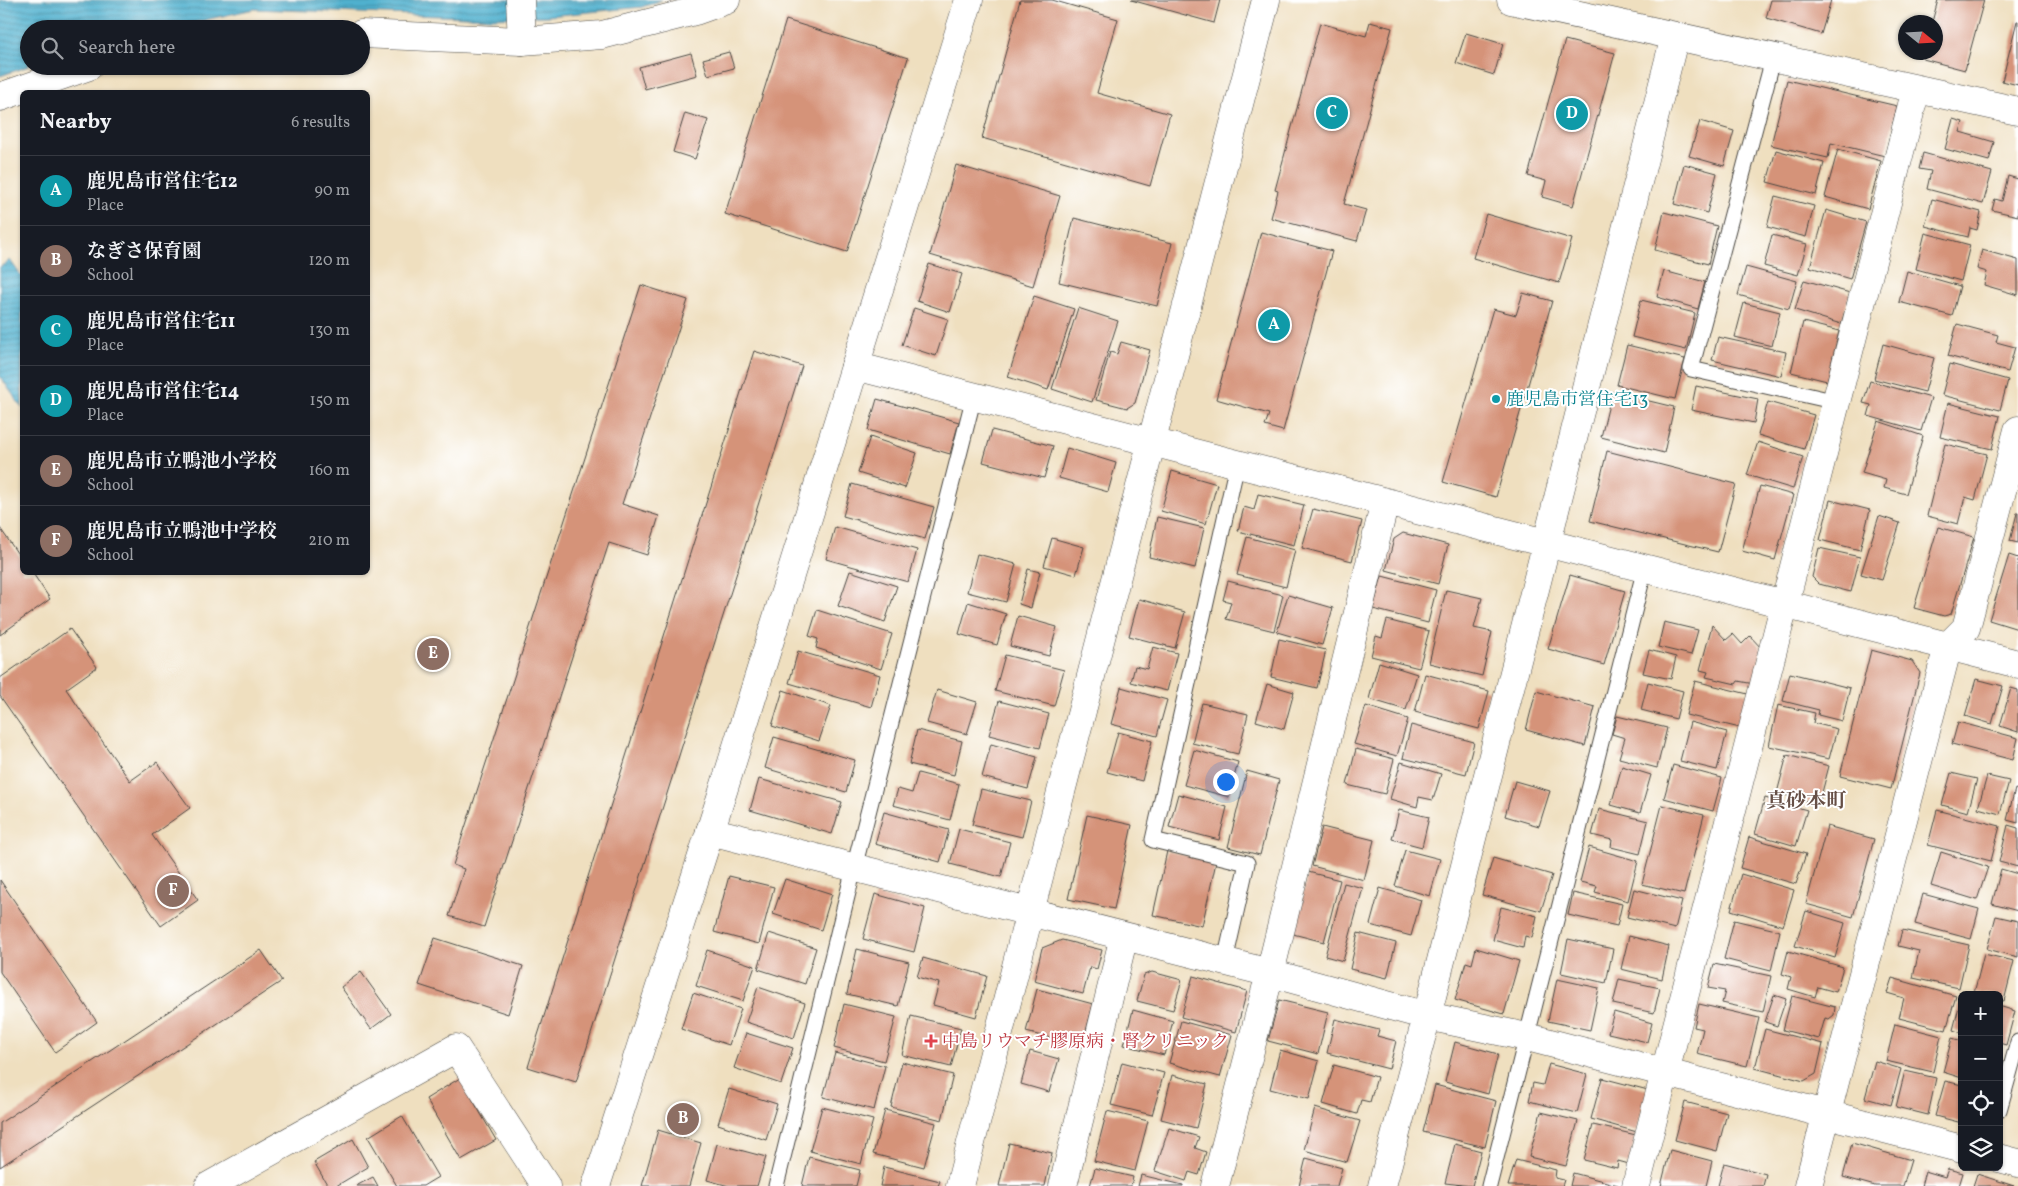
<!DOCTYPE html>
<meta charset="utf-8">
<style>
:root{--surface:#171b24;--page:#242831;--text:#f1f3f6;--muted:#9ea1a6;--line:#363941;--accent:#2563eb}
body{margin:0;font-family:Vollkorn,"Noto Serif JP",serif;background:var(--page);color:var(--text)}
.controls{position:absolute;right:15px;bottom:15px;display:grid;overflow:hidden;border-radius:8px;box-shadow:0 1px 4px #0004}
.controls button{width:45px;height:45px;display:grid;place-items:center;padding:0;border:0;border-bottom:1px solid var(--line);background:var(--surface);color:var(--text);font:25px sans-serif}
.compass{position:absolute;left:1898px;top:15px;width:45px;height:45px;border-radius:50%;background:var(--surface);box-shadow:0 1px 4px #0004;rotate:108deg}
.you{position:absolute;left:1225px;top:781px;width:18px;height:18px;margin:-12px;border:4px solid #fff;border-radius:50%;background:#1a73e8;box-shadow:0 0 0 8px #1a73e833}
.badge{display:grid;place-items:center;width:32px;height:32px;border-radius:50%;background:var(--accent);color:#fff;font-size:16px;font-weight:700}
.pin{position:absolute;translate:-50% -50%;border:2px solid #fff;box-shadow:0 1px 5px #0006}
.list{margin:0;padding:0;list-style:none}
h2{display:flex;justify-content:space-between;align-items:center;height:65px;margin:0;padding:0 20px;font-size:21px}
h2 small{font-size:16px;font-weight:400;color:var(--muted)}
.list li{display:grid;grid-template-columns:32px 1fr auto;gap:15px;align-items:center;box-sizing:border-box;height:70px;padding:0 20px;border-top:1px solid var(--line)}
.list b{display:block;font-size:19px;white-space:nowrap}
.list p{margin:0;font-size:16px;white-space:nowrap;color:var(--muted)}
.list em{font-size:16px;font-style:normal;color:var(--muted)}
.icon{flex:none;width:28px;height:28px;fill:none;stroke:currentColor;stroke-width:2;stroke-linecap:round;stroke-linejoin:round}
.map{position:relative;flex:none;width:2018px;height:1186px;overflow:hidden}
.search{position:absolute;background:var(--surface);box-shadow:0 1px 4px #0004;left:20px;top:20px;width:350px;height:55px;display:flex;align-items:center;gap:12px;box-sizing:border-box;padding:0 18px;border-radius:28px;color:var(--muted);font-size:19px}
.panel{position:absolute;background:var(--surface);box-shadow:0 1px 4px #0004;left:20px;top:90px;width:350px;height:485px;border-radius:8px}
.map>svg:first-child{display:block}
</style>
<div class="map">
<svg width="2018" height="1186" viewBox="0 0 2018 1186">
<defs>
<pattern id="water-rules" width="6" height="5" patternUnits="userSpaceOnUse" patternTransform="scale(1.25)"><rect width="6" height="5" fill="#50b1cf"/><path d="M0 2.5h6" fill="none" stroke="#4390a8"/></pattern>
</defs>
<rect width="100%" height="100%" fill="#fff"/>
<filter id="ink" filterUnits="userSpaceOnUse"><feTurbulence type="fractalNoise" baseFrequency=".02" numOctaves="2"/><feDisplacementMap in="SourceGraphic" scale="10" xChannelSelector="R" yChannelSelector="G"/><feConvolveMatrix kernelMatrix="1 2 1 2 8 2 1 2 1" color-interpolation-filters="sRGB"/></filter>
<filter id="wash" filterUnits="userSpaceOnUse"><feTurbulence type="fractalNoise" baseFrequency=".0096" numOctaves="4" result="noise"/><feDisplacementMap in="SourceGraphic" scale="20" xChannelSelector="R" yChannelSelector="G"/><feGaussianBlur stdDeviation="1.12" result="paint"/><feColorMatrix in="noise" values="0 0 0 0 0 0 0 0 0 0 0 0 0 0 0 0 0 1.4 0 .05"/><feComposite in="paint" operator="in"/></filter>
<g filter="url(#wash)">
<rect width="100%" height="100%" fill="#efdfbf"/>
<!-- water -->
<path fill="url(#water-rules)" stroke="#3e6e7d" d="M0,0H662L642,7L548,16L492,18L254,9L165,29H29V66L0,76Z
M10,260L22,277V408L0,376V267Z"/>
<g id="blocks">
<!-- building -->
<path fill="#d59379" d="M1020,0H1052L1118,19L1097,93L1170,114L1150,186L982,138Z
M1131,0H1220L1214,23Z
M1771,0H1831L1821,34L1766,18Z
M1938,0H1984L1965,70L1923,59L1925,52H1936V22H1932Z
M786,20L908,58L847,252L725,214Z
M2017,21H2018V85L2002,81Z
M1370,22L1392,28L1344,204L1366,210L1357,241L1271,218L1278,191L1275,190L1320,23L1366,36Z
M1466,33L1503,44L1494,75L1456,63Z
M1565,40L1615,53L1573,206L1542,197L1546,181L1528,176Z
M729,52L734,68L708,75L703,59Z
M691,53L697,75L645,89L639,67Z
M1787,80L1897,106L1885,156L1831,143L1828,158L1771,145Z
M685,113L708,120L695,159L673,152Z
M1953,119L1963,122L1960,132L1994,142L1989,161L1945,149Z
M1700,121L1734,131L1724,166L1689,156Z
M1838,149L1881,161L1868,209L1825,197Z
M1776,150L1824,163L1816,195L1767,182Z
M1923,153L1992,172L1983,204L1927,189L1931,171L1919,169Z
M1684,164L1717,173L1707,213L1674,204Z
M956,165L1060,196L1033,286L930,255Z
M2008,176L2018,179V216L1992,210L1995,199L2002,201Z
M1775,196L1814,206L1806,237L1767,227Z
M1932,199L1981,212L1977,230L1970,228L1968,237L1925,226Z
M1826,210L1866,222L1850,279L1810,267Z
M1664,212L1717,226L1708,264L1655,250Z
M1486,214L1572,239L1559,283L1473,258Z
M1074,218L1172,243L1157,306L1059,282Z
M1261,232L1332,251L1283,431L1265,426L1269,414L1216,399Z
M1925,233L1970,245L1961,281L1916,269Z
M1772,235L1807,244L1798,275L1764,266Z
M1982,250L2018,260V295L1984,285L1987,272L1977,269Z
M929,264L962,274L950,312L917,301Z
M1746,267L1797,281L1789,309L1738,295Z
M1664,271L1705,282L1698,309L1657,297Z
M1907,271L1960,286L1952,316L1899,302Z
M1804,280L1850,293L1841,324L1795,310Z
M641,285L688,300L622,504L659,516L647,555L609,543L484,927L449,916L464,869L453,865Z
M1523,293L1552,301L1496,497L1443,482L1493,309L1516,315Z
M1034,296L1074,309L1048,390L1008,377Z
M1641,300L1695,313L1686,350L1632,337Z
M1744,303L1780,312L1772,346L1735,337Z
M914,308L948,319L936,356L902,345Z
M1078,308L1118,321L1092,402L1052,389Z
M1803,322L1839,331L1827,381L1791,372Z
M1957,324L1998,335L1996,342L2015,347L2008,372L1948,356Z
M1718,337L1786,352L1781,376L1712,360Z
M1121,342L1150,350L1135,403L1127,408L1096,400L1110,352L1117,354Z
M1883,344L1934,358L1925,392L1874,379Z
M1627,345L1685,359L1675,399L1617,385Z
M754,351L802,366L576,1082L528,1067Z
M1950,364L2008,380L2000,410L1942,395Z
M1870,381L1931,398L1921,431L1868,416L1871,405L1863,403Z
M1696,386L1758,399L1754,423L1691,410Z
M1612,392L1674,407L1664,453L1601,437Z
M877,399L959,422L950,454L868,430Z
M1768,402L1814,415L1804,449L1758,435Z
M1948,403L2000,416L1992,449L1940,437Z
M1878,421L1923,436L1906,494L1884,488L1886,480L1862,473Z
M992,430L1053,446L1044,478L983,462Z
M870,437L917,453L905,488L858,473Z
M1758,442L1803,457L1793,489L1747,475Z
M1945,444L1987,454L1975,500L1965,497L1958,524L1927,516Z
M1067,448L1116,463L1108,492L1059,478Z
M1607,451L1736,484L1718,552L1590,521Z
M1172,471L1217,484L1206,524L1161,511Z
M852,484L934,507L925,539L843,516Z
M1760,486L1793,495L1775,560L1742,551Z
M1258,494L1304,505L1294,545L1238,531L1244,507L1254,510Z
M1830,500L1870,510L1860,550L1820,540Z
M1313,509L1362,521L1352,561L1302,548Z
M2017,513H2018V543L2010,541Z
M1879,516L1900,523L1882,580L1861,574Z
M1157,517L1204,528L1195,568L1149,557Z
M835,527L917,550L908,582L826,559Z
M1938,527L1974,537L1951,614L1944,616L1914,608Z
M0,528L22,560V572H32L50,599L0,635Z
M1403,533L1448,545L1438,584L1386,570L1394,539Z
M1247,537L1295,550L1286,587L1237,575Z
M1052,538L1084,547L1076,575L1044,566Z
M1819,548L1860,557L1851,592L1819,584L1812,577Z
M977,554L1016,564L1006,602L967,592Z
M2009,555L2018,558V629L1989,620Z
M1028,569L1040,572L1031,608L1019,604Z
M850,571L897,586L885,622L838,606Z
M1570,575L1625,591L1604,665L1548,649Z
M1382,576L1436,590L1428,623L1373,609Z
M1228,581L1283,595L1274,631L1226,619L1231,602L1223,600Z
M1446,590L1482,598L1474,628L1492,632L1482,676L1429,663Z
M1288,595L1333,608L1322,645L1277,632Z
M1139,599L1185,612L1175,648L1129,636Z
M968,602L1006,614L997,645L959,634Z
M817,610L892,634L881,669L816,648L818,639L809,636Z
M1018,616L1057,627L1049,656L1010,646Z
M1387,620L1429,631L1419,668L1371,656L1376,636L1382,638Z
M1664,622L1698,630L1691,655L1658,647Z
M1712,625L1726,640L1733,634L1742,644L1750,636L1762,649L1754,684L1738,681L1736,684L1706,677L1708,672L1700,670Z
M70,629L97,667L66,689L130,781L157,762L190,808L152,835L198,900L161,926L0,696V678Z
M1279,639L1326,650L1317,688L1271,677Z
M1153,647L1177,653L1167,691L1131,682L1135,666L1147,669Z
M1649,650L1676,657L1671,679L1643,673Z
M1871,650L1912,661L1920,673L1891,789L1840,776Z
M798,651L880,675L871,707L789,683Z
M1005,655L1064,670L1054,706L995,691Z
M1379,662L1417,674L1406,710L1369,699Z
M1790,673L1850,688L1842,721L1818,715L1819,710L1783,701Z
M1425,674L1489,691L1479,729L1415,712Z
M1976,679L2003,686L1992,724L1965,716Z
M1695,681L1748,694L1740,728L1686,715Z
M1648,682L1683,691L1676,719L1641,710Z
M1267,684L1294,692L1284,729L1256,721Z
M1121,687L1167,700L1157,736L1111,724Z
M2011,688L2018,690V732L2000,726Z
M783,690L831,706L819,741L772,726Z
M937,690L977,702L967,734L927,723Z
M1536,691L1595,707L1585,746L1526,730Z
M999,701L1049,714L1040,748L989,735Z
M1202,703L1248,714L1238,754L1192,743Z
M1778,705L1815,713L1813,723L1837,729L1829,759L1769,746Z
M1366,706L1408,719L1397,756L1354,744Z
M1617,716L1667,728L1657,768L1619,758L1625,738L1612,734Z
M1690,722L1727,732L1717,770L1680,761Z
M1958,722L2018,738L2013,760L1952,744Z
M1411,725L1474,742L1466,774L1403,758Z
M917,730L962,741L954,775L909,764Z
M1118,732L1152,741L1142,781L1107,772Z
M774,737L855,760L846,792L765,768Z
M991,744L1037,757L1028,789L982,777Z
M1356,749L1394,759L1385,794L1347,785Z
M1194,750L1238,762L1229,797L1184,785Z
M1787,755L1829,766L1819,804L1777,793Z
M1401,762L1441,774L1433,800L1419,797L1417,807L1390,799Z
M1673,765L1722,778L1713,811L1664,798Z
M1622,766L1651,775L1640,813L1611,805Z
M1247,771L1279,780L1260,855L1228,847Z
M918,773L959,784L950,820L893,805L898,789L912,793Z
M1951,773L1977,779L1968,812L1942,805Z
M1987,776L2009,781L2000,814L1978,808Z
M759,779L842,802L832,834L750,810Z
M1515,781L1550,791L1539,826L1505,816Z
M981,789L1031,801L1022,837L972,825Z
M2015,789L2018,790V823L2007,820Z
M1178,794L1227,807L1219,840L1169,827Z
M1765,798L1807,810L1796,846L1755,834Z
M1662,805L1704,815L1684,894L1642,884Z
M1599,809L1648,821L1640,854L1611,847L1612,840L1592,835Z
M1399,810L1429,817L1422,847L1392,839Z
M1937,810L2000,826L1991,861L1928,845Z
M884,812L949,830L940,862L875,844Z
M1087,815L1132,825L1114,909L1068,899Z
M2008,825L2018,828V867L1999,862Z
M1827,826L1874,839L1853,917L1806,904Z
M1322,827L1374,840L1364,880L1312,866Z
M959,829L1010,842L1001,877L950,864Z
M1749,837L1806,854L1796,884L1740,868Z
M1589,847L1638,861L1628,901L1595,892L1597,886L1580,882Z
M1405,850L1440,859L1430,896L1395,886Z
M1167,851L1216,862L1202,926L1153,915Z
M1941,852L1988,867L1977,900L1931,886Z
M1493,858L1552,875L1541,911L1482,895Z
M2001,869L2018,874V911L1992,904Z
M1308,872L1340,880L1324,942L1293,934Z
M1741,874L1794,890L1783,926L1731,910Z
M729,876L774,887L759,944L714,932Z
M785,879L832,894L821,930L773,914Z
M0,880L97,1022L55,1052L0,972Z
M1344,883L1363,888L1343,961L1325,956Z
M1380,888L1421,900L1411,936L1370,925Z
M1634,889L1682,901L1675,929L1627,917Z
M1573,893L1622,904L1617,926L1568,915Z
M875,894L925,908L914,952L863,939Z
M1923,894L1979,909L1971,939L1915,924Z
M1501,907L1537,916L1532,938L1525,936L1523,948L1493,940Z
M1806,911L1845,923L1835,958L1795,946Z
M1996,916L2018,921V957L1987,949Z
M1734,920L1780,931L1771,971L1724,959Z
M1902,930L1969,945L1959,988L1913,978L1919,951L1898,946Z
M769,933L816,948L805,984L758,969Z
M1358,933L1396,943L1387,978L1350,969Z
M1629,936L1669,946L1662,979L1621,969Z
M435,938L523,966L508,1014L419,985Z
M1568,939L1613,949L1606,983L1561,973Z
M1062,940L1102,950L1097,969L1090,967L1083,994L1034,981L1042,948Z
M1476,948L1519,961L1504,1014L1455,1000L1466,962L1472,964Z
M857,949L909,962L898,1006L847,994Z
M261,950L282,981L0,1167V1123Z
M707,950L755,966L743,1001L696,986Z
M1788,951L1843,967L1836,992L1818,987L1815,997L1788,989L1791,977L1782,974Z
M1984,954L2014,961L2004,1001L1999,1000V995L1974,993Z
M923,958L987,976L976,1017L933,1005L939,983L917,977Z
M1714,964L1771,976L1763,1012L1722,1003L1725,991L1708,988Z
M361,972L391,1014L371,1029L341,987Z
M1152,972L1182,980L1173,1010L1137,1001L1144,975Z
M1193,976L1247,991L1236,1032L1181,1017Z
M1892,978L1956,996L1946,1030L1899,1018L1904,998L1887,993Z
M1557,979L1599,988L1590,1030L1548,1021Z
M1619,979L1660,988L1654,1013L1613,1004Z
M758,987L805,1003L794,1038L746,1022Z
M1037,989L1093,1004L1082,1046L1026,1032Z
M693,993L741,1009L729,1045L681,1029Z
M1774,995L1786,999L1777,1026L1765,1022Z
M1792,996L1835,1007L1834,1015L1829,1019L1825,1018L1819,1039L1783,1030Z
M1961,999H1962V1033L1953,1030Z
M1279,1000L1328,1012L1318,1054L1268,1041Z
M844,1004L896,1017L884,1061L834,1048Z
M1699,1004L1759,1018L1747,1066L1697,1054L1703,1029L1694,1027Z
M1999,1006L2015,1011L2006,1045L1999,1043Z
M1133,1010L1173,1021L1164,1055L1124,1045Z
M1614,1012L1652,1023L1647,1042L1608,1033Z
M911,1016L961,1028L951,1067L902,1055Z
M1335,1019L1379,1030L1377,1036L1396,1041L1389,1069L1327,1053Z
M1181,1021L1232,1035L1220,1077L1169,1063Z
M1895,1024L1941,1036L1933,1072L1886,1061Z
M1765,1029L1823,1044L1816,1074L1804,1081L1755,1068Z
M746,1033L793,1048L781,1084L734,1068Z
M1952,1038L1962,1041V1078L1943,1072Z
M1455,1042L1498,1054L1488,1094L1445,1082Z
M1280,1050L1319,1061L1309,1099L1270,1089Z
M1030,1051L1059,1059L1049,1092L1021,1084Z
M835,1053L885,1066L874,1110L823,1097Z
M1875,1061L1901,1069L1891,1105L1865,1098Z
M902,1062L953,1075L942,1120L891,1107Z
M1122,1062L1164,1073L1152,1115L1111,1105Z
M1549,1064L1587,1074L1577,1113L1529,1101L1533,1083L1543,1085Z
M1334,1065L1377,1077L1370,1102L1361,1100L1357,1114L1323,1104Z
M1905,1071L1936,1078L1928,1115L1896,1107Z
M1172,1075L1207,1084L1196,1128L1161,1119Z
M460,1078L496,1140L461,1160L426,1099Z
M1602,1078L1648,1090L1637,1132L1591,1119Z
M1945,1081L1962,1085V1123L1935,1116Z
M1435,1085L1496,1101L1485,1147L1423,1132Z
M729,1089L777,1104L766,1140L718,1124Z
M1685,1102L1727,1113L1717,1151L1675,1140Z
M822,1107L873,1120L861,1164L810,1151Z
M1315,1108L1360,1121L1347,1162L1304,1150Z
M885,1110L936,1123L924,1167L873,1154Z
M1107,1111L1148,1121L1135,1171L1094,1161Z
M1541,1112L1578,1121L1566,1166L1529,1157Z
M402,1116L438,1177L423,1186H397L368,1137Z
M1593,1125L1636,1135L1629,1164L1618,1161L1617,1168L1584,1160Z
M1169,1128L1199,1137L1195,1148L1206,1152L1199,1175L1189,1172L1186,1181L1155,1171Z
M658,1130L701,1143L689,1186H642Z
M353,1139L368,1167L336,1186H328L314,1162Z
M1009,1143L1052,1153L1045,1186H999Z
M1852,1143L1911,1160L1903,1186H1875L1843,1177Z
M717,1144L766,1157L757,1186H729L707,1180Z
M1455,1144L1481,1151L1472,1186L1445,1183Z
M1670,1150L1712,1161L1706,1186H1661Z
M809,1157L860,1170L856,1186H802Z
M1306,1158L1342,1168L1337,1186H1299Z
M1516,1160L1556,1170L1555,1178L1564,1180L1562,1186H1508Z
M1724,1163L1766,1174L1763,1186H1718Z
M884,1167L940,1181L938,1186H880Z
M1095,1168L1133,1177L1131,1186H1090Z
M1948,1169L1963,1173L1959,1186H1921L1925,1171L1945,1177Z
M1573,1173L1618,1185V1186H1570Z
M1977,1174L2014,1186H1973Z
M1141,1175L1183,1185V1186H1138Z
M373,1177L378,1186H356Z"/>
</g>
</g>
<g filter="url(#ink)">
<use href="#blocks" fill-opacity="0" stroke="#484641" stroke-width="1"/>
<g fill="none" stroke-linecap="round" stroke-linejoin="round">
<!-- service casing -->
<g stroke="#484641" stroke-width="17">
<path id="service" d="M1773,59L1691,369L1837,402
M1225,961L1247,863L1153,840L1237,464
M1999,1110L2018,1042
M776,1186L854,868L974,396
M1489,1186L1645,568"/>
</g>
<!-- minor casing -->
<g stroke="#484641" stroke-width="29">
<path id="minor" d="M520,0L522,41
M1511,0L2018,111
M855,366L2018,664
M710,831L1270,973L1427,1016L1527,1037L1962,1149
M1999,1158L2018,1163
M209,1186L456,1048L546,1186
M960,1186C1060,790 1165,395 1266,0
M1063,1186L1124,936
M1215,1186L1270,973L1385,502
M1382,1186L1427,1016L1675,36
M1636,1186L1916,89
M1808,1186L1948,646L1966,628L2018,430"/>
</g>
<!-- tertiary casing -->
<g stroke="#484641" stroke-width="29">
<path id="tertiary" d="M361,34L522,41L602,35L695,11L726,0
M0,97L89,66
M596,1186L724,788L969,0"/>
</g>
<!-- service -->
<use href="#service" stroke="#fff" stroke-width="15"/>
<!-- minor -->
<use href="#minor" stroke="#fff" stroke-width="28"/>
<!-- tertiary -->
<use href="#tertiary" stroke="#fff" stroke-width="28"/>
</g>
</g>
<!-- markers -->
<circle fill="#0f9aa8" stroke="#fff" stroke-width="2" cx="1496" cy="399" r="5"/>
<path fill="#e0444e" stroke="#fff" stroke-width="2" d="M928.5 1033.5h5v5h5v5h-5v5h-5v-5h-5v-5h5z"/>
<g text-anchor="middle" stroke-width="4" stroke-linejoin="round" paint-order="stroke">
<!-- culture labels -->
<g font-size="18" fill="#0d838f" stroke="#fff" text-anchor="start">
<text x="1506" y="405">鹿児島市営住宅13</text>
</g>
<!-- health labels -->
<g font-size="18" fill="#be3a42" stroke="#fff" text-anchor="start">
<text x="942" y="1047">中島リウマチ膠原病・腎クリニック</text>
</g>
<!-- quarter labels -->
<g font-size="20" font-weight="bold" fill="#664f46" stroke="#fff">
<text x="1806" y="807">真砂本町</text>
</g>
</g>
</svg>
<div class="controls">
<button>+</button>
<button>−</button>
<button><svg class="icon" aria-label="locate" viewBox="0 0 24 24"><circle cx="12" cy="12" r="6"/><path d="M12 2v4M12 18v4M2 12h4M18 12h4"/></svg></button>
<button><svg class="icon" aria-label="layers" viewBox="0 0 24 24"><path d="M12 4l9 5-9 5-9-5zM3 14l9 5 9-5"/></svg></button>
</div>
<svg class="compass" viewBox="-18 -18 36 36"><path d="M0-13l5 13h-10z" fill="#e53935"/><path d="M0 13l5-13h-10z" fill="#9ea1a6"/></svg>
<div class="you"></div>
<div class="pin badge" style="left:1274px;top:325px;background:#0f9aa8">A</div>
<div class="pin badge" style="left:683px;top:1119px;background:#8d6e63">B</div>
<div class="pin badge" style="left:1332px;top:113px;background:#0f9aa8">C</div>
<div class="pin badge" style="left:1572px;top:114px;background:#0f9aa8">D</div>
<div class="pin badge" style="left:433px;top:654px;background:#8d6e63">E</div>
<div class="pin badge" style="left:173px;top:891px;background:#8d6e63">F</div>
<div class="search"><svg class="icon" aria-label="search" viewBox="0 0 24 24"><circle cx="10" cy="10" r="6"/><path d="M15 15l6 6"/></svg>Search here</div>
<section class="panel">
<h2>Nearby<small>6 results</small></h2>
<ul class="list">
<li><span class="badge" style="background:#0f9aa8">A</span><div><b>鹿児島市営住宅12</b><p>Place</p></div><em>90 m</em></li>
<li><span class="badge" style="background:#8d6e63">B</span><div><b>なぎさ保育園</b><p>School</p></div><em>120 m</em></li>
<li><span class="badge" style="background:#0f9aa8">C</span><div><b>鹿児島市営住宅11</b><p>Place</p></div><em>130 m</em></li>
<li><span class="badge" style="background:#0f9aa8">D</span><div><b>鹿児島市営住宅14</b><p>Place</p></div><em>150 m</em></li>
<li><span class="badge" style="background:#8d6e63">E</span><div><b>鹿児島市立鴨池小学校</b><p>School</p></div><em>160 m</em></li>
<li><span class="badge" style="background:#8d6e63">F</span><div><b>鹿児島市立鴨池中学校</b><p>School</p></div><em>210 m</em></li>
</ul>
</section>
</div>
